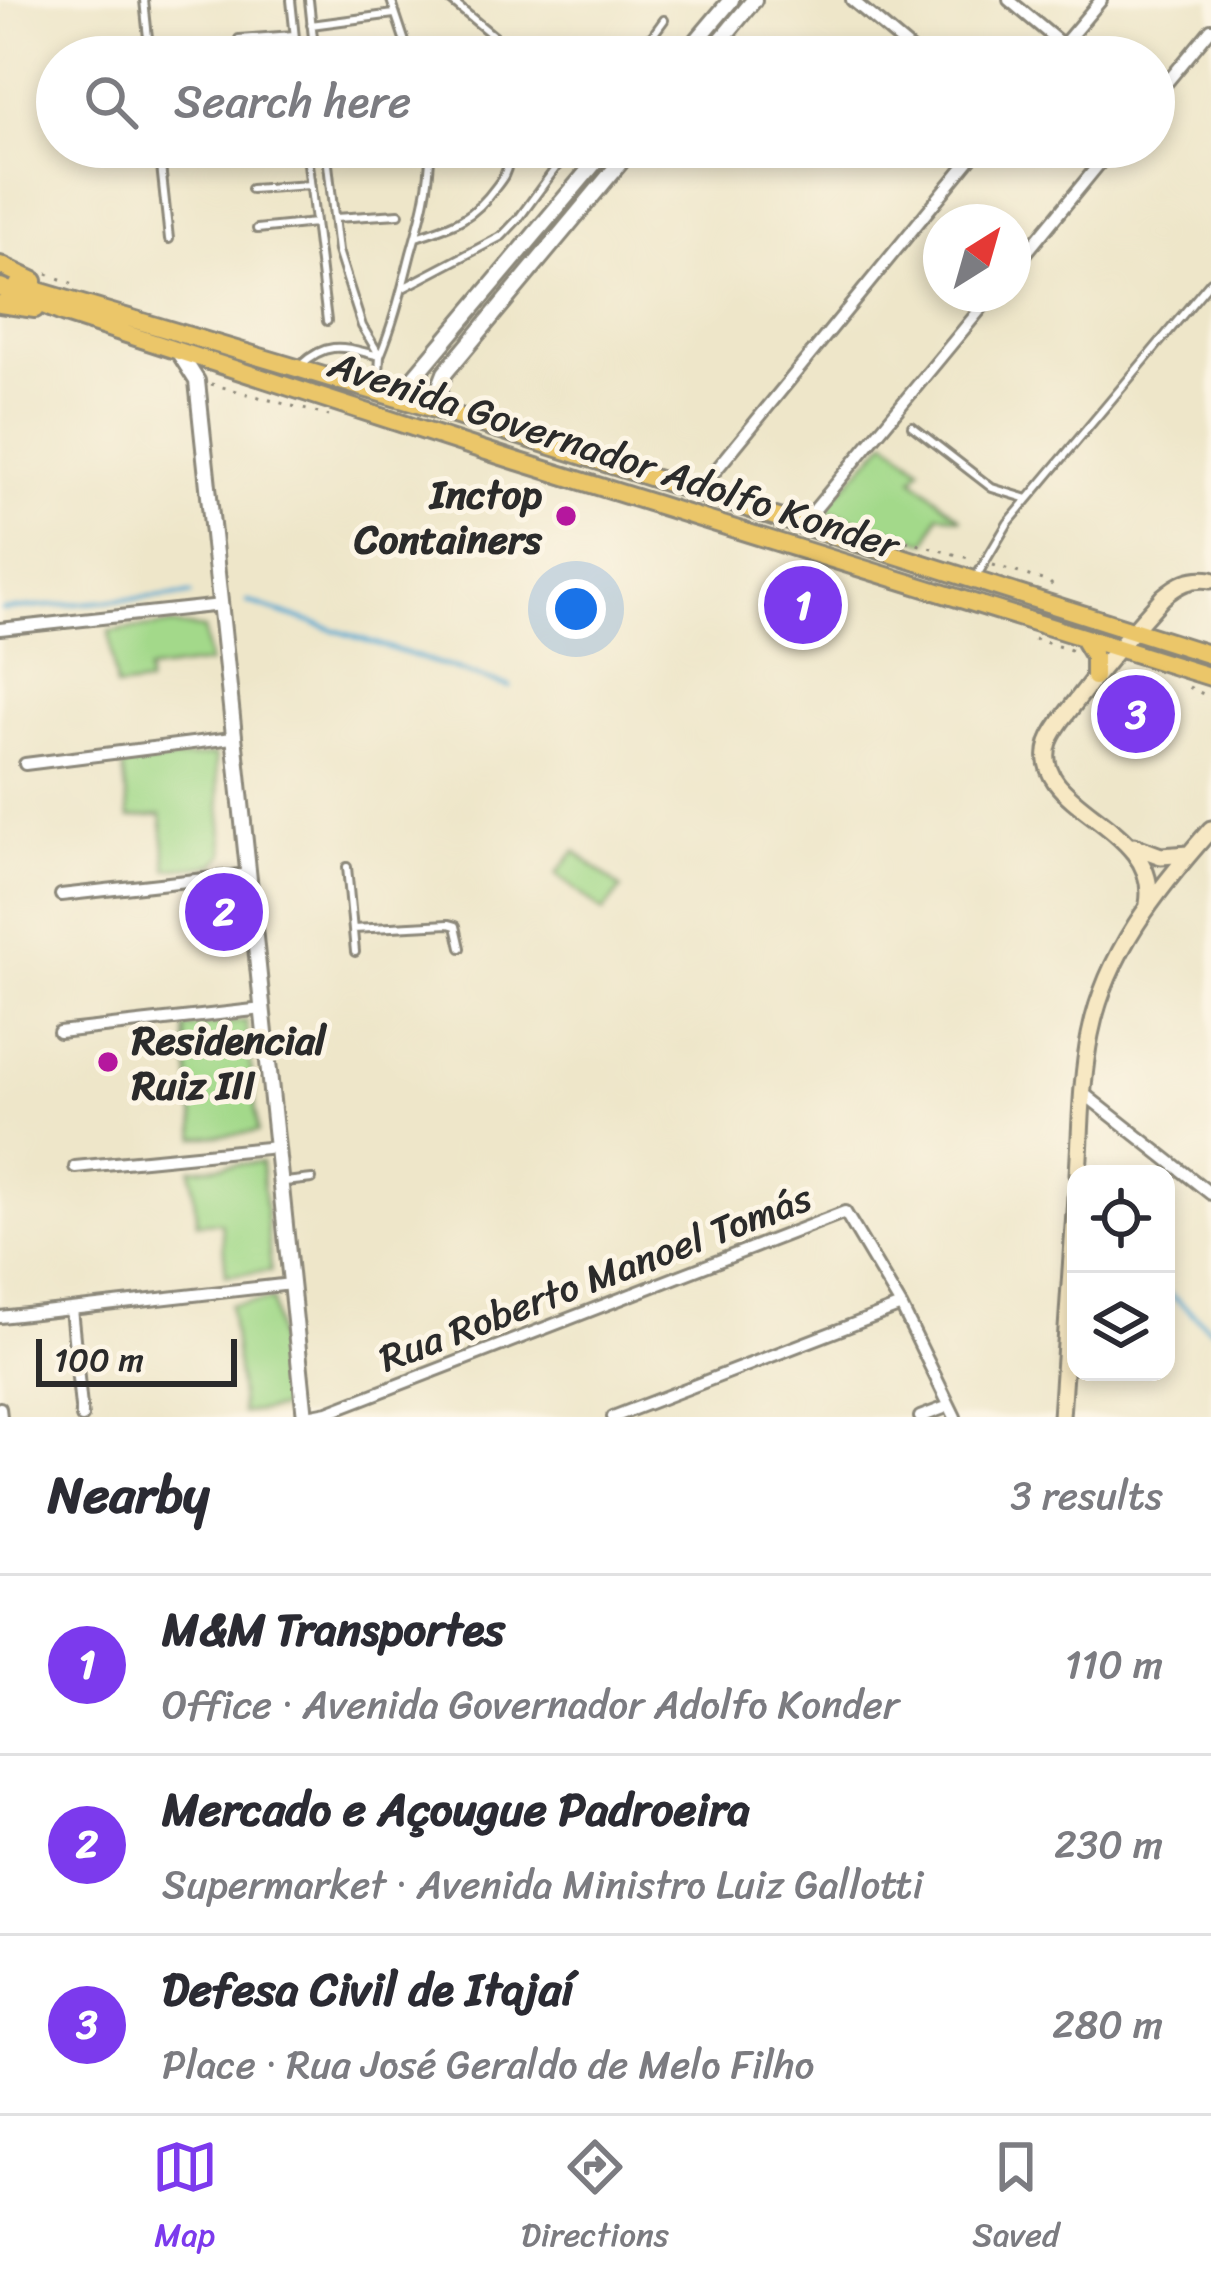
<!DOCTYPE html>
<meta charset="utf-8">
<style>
:root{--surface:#fff;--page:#f7f7f7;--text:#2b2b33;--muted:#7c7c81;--line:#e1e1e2;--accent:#7c3aed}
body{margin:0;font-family:Sriracha,sans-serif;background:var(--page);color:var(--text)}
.controls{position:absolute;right:36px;bottom:36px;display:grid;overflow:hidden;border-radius:24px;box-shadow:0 6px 18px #0003}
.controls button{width:108px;height:108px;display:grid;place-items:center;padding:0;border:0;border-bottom:3px solid var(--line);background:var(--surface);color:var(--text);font:60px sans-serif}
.compass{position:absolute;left:923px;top:204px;width:108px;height:108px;border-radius:50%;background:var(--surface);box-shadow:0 6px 18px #0003;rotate:37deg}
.scale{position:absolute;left:36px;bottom:30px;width:201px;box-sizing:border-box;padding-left:12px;border:6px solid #2b2b2b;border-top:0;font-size:33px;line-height:42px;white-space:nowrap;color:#2b2b2b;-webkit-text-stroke:9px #fcf5e5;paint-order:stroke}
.you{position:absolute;left:576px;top:609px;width:42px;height:42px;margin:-30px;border:9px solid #fff;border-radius:50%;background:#1a73e8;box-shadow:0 0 0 18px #1a73e833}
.badge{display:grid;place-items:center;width:78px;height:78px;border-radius:50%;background:var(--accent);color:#fff;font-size:39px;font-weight:700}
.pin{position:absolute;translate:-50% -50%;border:6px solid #fff;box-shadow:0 3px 12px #0006}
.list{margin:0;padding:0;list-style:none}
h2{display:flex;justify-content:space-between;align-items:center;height:156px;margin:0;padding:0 48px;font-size:51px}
h2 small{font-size:39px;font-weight:400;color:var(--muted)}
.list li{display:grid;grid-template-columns:78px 1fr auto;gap:36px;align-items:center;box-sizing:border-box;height:180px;padding:0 48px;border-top:3px solid var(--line)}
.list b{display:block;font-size:45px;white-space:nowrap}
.list p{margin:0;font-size:39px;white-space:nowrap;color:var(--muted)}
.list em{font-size:39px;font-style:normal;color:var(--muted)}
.icon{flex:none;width:66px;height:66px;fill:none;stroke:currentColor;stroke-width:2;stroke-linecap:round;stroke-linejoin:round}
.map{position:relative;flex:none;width:1211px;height:1417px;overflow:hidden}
.search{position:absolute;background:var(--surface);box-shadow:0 6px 18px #0003;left:36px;right:36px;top:36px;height:132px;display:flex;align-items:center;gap:30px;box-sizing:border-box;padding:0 42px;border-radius:66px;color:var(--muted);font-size:45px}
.sheet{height:696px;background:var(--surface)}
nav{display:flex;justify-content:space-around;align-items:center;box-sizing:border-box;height:168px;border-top:3px solid var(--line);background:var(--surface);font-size:33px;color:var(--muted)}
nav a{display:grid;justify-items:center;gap:6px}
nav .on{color:var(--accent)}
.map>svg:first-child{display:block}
</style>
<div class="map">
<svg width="1211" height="1417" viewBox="0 0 1211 1417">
<rect width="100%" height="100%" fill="#fcf5e5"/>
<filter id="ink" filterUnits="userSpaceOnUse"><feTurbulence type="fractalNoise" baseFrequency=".00833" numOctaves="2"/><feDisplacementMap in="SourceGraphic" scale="24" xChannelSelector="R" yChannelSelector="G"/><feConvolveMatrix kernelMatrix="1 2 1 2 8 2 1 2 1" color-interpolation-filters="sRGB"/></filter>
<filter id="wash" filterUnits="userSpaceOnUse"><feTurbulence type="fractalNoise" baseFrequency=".004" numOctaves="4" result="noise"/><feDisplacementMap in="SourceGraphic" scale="48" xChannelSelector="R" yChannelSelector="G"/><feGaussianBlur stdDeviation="2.7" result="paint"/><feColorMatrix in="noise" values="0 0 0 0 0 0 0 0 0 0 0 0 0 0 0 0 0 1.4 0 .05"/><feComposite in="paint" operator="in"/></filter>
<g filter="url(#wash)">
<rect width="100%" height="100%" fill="#eee6c9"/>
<!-- green -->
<path fill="#a3d98a" stroke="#67825a" stroke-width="3" d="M887,440L921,468L913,478L962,519L939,514L927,542L823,510Z
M171,625L204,629L209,663L148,671V684L116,688L109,631Z
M215,755L225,854L215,865L167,869L161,815L129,818L123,765Z
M575,851L621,889L603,912L556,874Z
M246,1021L258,1132L196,1138L185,1028Z
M261,1162L271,1271L226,1275L221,1222L197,1223L191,1169Z
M273,1300L285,1408L242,1413L230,1305Z"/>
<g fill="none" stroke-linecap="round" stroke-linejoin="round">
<!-- stream -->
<path stroke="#55a8d0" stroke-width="4.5" d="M248,602L510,687
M2,610L191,594
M1166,1291L1211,1329"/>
</g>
</g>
<g filter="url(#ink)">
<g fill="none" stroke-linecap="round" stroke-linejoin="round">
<!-- service casing -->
<g stroke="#8c887a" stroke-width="12">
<path id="service" d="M144,0L150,57
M291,0L297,57
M309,0L315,57
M391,0L410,57
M450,0L519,57
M311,25L394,14
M239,39L294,35
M365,57L385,55
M637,57L664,20
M159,147L169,239
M306,147L327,321
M326,147L338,251L362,326L380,356L378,391
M251,189L310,185
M335,218L399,214
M257,229L315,223
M416,237C453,225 472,220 496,187C503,178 507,173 508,162L496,147
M403,288L502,236L519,218L571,147
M301,365C329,339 345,348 380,356C394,322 402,288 411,253C421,218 431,183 430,147
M912,426L992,488L1028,499
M976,577L1008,523L1211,281
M347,867L355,952
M353,929L449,924L456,926L461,948
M285,1182L312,1179"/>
</g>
<!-- minor casing -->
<g stroke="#8c887a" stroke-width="16">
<path id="minor" d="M852,0L920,57
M1009,0L1077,57
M1053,57L1101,0
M1154,98L1211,29
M1013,269L1113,147
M699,491L980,147
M802,525L993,294
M0,629L221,605
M25,764L232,738
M61,895L249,874
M59,1032L263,1009
M1083,1093L1211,1194
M75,1167L277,1147
M71,1309L82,1417
M0,1317L291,1284
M0,1408L1,1417
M302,1417L328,1412L845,1212L901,1306L955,1417
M613,1417L901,1306
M920,1417L949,1406"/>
</g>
<!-- tertiary casing -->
<g stroke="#8c887a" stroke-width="20">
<path id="tertiary" d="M683,57L731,0
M707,57L754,0
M178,351L197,381L305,1417
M400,398L411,381L608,147
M438,410L440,386L445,373L633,147"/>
</g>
<!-- secondary casing -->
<g stroke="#8c887a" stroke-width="21">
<path id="secondary" d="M1134,846L1161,856L1189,854
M1148,904C1162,824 1027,808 1049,742C1054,728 1065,716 1074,704C1102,667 1132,631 1163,597C1178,584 1191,577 1211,580
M1078,1174C1081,1128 1081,1080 1090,1035C1106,953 1157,890 1211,829
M1061,1417L1076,1197"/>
</g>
<!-- primary casing -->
<g stroke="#8c887a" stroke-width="22">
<path id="primary" d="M0,265L34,281
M18,285L438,410L1211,655
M0,287L65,314L517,461L1211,677
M0,304L35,309
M1082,637L1094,657V677"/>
</g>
<!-- path -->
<path stroke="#8c887a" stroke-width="3" stroke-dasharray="3 9" stroke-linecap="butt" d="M47,274L79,286
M211,384L329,416
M906,541L972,559
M993,565L1049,582L1056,589
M1034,639L1071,650
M1189,687L1211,698"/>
<!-- service -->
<use href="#service" stroke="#fff" stroke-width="6"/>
<!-- minor -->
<use href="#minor" stroke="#fff" stroke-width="10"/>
<!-- tertiary -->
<use href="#tertiary" stroke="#fff" stroke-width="14"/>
<!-- secondary -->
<use href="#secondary" stroke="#f7e8c3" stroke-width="15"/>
<!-- primary -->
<use href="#primary" stroke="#ebc669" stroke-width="16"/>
</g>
</g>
<!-- markers -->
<g fill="#b5179e" stroke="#fcf5e5" stroke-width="4.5">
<circle cx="566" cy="516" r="12"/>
<circle cx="108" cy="1062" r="12"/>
</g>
<g text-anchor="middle" stroke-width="10" stroke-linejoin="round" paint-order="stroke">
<!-- street labels -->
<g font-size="39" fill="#2b2b2b" stroke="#fcf5e5">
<text transform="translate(614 454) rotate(18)" y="14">Avenida Governador Adolfo Konder</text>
<text transform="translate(595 1277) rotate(-21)" y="14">Rua Roberto Manoel Tomás</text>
</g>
<!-- poi labels -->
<g font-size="39" font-weight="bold" fill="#2b2b2b" stroke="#fcf5e5" text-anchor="end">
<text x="542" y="508">Inctop<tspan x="542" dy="45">Containers</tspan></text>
<text x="132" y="1054" text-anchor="start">Residencial<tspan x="132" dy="45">Ruiz III</tspan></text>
</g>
</g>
</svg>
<div class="controls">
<button><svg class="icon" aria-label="locate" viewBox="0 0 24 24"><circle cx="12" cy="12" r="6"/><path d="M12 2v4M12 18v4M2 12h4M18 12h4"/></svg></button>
<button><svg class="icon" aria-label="layers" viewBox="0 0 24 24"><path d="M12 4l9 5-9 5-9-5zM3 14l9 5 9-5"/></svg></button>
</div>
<svg class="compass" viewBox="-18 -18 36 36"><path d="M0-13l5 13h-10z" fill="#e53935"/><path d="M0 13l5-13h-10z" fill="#7c7c81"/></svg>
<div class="scale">100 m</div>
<div class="you"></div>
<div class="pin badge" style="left:803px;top:605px">1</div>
<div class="pin badge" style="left:224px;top:912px">2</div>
<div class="pin badge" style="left:1136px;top:714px">3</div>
<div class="search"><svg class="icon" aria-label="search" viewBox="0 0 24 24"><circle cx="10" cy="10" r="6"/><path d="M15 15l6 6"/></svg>Search here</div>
</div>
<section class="sheet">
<h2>Nearby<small>3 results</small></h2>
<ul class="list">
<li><span class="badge">1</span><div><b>M&amp;M Transportes</b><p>Office · Avenida Governador Adolfo Konder</p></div><em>110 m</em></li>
<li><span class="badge">2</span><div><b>Mercado e Açougue Padroeira</b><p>Supermarket · Avenida Ministro Luiz Gallotti</p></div><em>230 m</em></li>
<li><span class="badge">3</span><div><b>Defesa Civil de Itajaí</b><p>Place · Rua José Geraldo de Melo Filho</p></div><em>280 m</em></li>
</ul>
</section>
<nav>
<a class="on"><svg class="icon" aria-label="map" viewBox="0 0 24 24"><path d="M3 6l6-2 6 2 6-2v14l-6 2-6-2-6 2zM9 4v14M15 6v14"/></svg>Map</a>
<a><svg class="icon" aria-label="directions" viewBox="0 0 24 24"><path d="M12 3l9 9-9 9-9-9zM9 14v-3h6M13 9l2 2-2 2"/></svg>Directions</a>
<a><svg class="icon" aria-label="saved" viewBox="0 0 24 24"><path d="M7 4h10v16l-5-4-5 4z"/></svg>Saved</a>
</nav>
